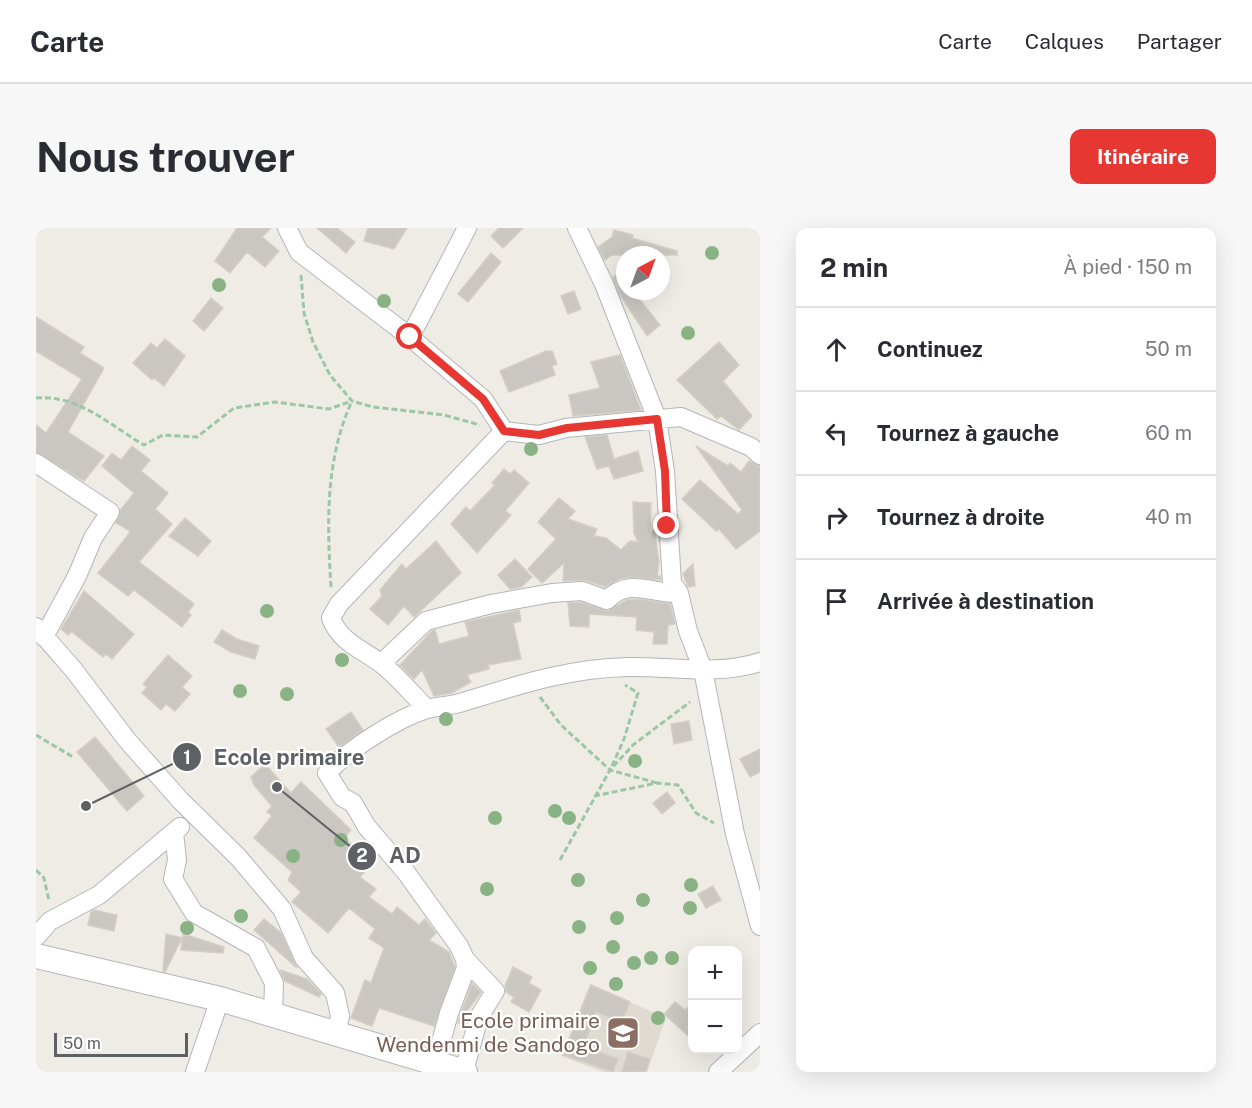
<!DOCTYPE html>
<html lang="fr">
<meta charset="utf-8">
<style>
:root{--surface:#fff;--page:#f7f7f7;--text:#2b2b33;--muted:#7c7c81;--line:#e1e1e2;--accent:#e73733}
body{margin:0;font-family:"Public Sans",sans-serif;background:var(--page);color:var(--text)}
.controls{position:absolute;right:18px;bottom:18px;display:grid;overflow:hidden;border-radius:12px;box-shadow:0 6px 24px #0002}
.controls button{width:54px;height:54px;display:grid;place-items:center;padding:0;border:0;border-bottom:2px solid var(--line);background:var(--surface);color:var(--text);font:30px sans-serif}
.compass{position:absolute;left:580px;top:18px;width:54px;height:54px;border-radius:50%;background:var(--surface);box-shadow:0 6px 24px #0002;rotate:41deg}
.scale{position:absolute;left:18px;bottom:15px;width:134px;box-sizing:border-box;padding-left:6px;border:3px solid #5d6165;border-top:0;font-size:16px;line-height:21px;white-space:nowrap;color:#5d6165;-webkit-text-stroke:4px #fff;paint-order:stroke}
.stop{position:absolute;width:18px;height:18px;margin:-14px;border:4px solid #e73733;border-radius:50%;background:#fff}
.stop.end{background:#e73733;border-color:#fff;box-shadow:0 2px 6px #0008}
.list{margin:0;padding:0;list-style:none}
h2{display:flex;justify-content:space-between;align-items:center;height:78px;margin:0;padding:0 24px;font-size:26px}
h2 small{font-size:20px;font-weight:400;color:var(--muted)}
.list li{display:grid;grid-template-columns:39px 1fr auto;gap:18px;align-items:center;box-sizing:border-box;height:84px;padding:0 24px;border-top:2px solid var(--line)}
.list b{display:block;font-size:22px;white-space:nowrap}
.list em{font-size:20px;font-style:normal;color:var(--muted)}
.icon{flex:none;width:33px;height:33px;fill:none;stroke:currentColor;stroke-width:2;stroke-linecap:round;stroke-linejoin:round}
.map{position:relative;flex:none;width:724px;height:844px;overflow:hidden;border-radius:12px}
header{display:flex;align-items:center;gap:36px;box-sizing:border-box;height:84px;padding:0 30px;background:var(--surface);border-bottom:2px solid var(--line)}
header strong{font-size:28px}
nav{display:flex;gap:33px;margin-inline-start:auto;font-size:21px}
.intro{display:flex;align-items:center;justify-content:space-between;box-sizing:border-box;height:144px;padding:0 36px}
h1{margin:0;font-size:42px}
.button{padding:15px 27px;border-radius:12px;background:var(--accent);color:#fff;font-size:21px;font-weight:700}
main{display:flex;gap:36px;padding:0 36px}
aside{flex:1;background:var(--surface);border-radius:12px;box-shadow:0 6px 24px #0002}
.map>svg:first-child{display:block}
</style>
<header>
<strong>Carte</strong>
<nav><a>Carte</a><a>Calques</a><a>Partager</a></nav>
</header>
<div class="intro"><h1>Nous trouver</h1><a class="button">Itinéraire</a></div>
<main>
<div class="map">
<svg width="724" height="844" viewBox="0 0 724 844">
<rect width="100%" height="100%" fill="#efece5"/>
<!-- education -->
<path fill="#dfdbd3" d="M554,756L630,790L611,844H567L525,828Z"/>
<!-- building -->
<path fill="#cac7c2" stroke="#d4cec3" stroke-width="1.5" d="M201,0H235L226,9L243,23L229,39L211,24L194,45L179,33Z
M281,0H301L319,14L310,25Z
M332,0H371L358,21L328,13Z
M463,0H487L467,20L455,8Z
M578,2L597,7L596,10L641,23V27H576L569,32L562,19L576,9Z
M455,25L465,34L432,74L422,66Z
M582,46L589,54V63H618L604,72L624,97L611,108L584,67L577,49Z
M538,63L545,81L532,86L525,68Z
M175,70L187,80L168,103L157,93Z
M0,89L48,119L44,125L68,140L32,204L68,228L48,253L0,224V197L10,205L46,151L0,123Z
M129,111L149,128L128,158L118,150L116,152L97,135L115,115L121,120Z
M683,114L703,137L687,153L716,188L703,202L685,188L681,191L641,152Z
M510,123H516L521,136L516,138L519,147L473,164L464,143Z
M584,127L605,182L537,188L533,167L564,160L555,134Z
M571,207L578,231L602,223L607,243L578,251L573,238L561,241L549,209Z
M96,218L114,232L105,243L132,265L119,281L136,296L103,334L158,376L152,384L155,387L146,399L98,362L92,368L62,345L92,307L94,303L80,295L85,281L98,265L66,238L76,225L85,232Z
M660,218L692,238L694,235L705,244L713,233L724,238V303L700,321L683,301L680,303L646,271L664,252L702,286L706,282Z
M468,241L474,246L478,242L493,255L469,283L475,287L441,325L415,296L430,279L434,283L459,257L456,255Z
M523,270L539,283L532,291L561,301L558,308L570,310L585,322L594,313L602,314L598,305L597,274L615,275L614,306L618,301L623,333L621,348H624L625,352L594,349L583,351L569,359L549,352L527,353L528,335L506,355L492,341L520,311L502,294Z
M149,290L175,313L162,328L133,308Z
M400,313L425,345L378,389L368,378L352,397L334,381L346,368L344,362L366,336L370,341Z
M479,331L496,349L485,359L474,361L462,347Z
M657,336L659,358L652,359L647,346Z
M48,363L98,406L76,431L70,426L67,429L35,403L32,407L25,401Z
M603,371L634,376L639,396L632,397L631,416H617L618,404L600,402L601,389L553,386V399L534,398L532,375L544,374L572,383L591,372Z
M483,382L485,393L477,395L485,431L452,437L453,441L431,447L435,454L416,465L398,468L386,442L378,451L364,437L396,403L399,402L403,416L433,408L429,394Z
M186,402L201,411L223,418L219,431L195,424L178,414Z
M132,427L156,448L146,459L154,466L139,483L130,476L125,482L106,465L111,459L107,456Z
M315,484L327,502L303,519L290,501Z
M653,493L656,512L638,516L635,496Z
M59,509L108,568L91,583L41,524Z
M724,521V544L714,549L704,531Z
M229,536L255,565L265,554L315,602L308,610L336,635L324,649L340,661L333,669L356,686L361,679L383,697L389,691L400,705L393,712L413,724L419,739L398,798L343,780L336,798L315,790L329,752L335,755L348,720L333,710L339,701L313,680L292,705L256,674L265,664L252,652L256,644L218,610L236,588L231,584L236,578L218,557L215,549Z
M631,564L639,575L626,586L617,575Z
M677,658L685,672L670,680L662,666Z
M58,682L81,687L78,703L52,697L55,684Z
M228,691L245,705L261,740L218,702Z
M130,706L146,710L129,744L127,743Z
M147,706L188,719L187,725L145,722Z
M477,739L496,749L493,755L505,762L493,784L475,774L478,769L470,764L469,758Z
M244,742L271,751L285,766L283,769L249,753Z
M436,755L445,764L422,796L424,788Z
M555,757L594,774L586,794L560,784L548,818L582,831L577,844L527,827Z
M639,774L649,782L657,774V812L628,786Z
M592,824L614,831L610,844H586Z"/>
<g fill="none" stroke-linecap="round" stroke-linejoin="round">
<!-- street casing -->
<g stroke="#b2b6ba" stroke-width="20">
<path id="street" d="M251,0L263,24L374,109L447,171L468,203L503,207L530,200L645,189L715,219L724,227
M541,0L568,56L621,191L629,243L636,355L643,365L652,403L667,442L699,606L724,698
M374,109L431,0
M0,235L74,284L57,310L41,348L8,409
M0,399L37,441L91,512L144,572L202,629L246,681L268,730L299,765L304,788L300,806
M347,437L352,429L390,393L455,376L516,365L546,363L571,372C594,349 613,366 643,365
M391,481C377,467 363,450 347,437C328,422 304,415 295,390L303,376L468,203
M138,604L141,632L137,651L158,685L220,720L238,755L237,786
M0,709L14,693L63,667L144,599
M399,836L413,785L430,740L429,731L423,718L369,643L331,599L317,575L306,569L291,545C313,521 360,491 391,481C403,478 415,478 427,474C482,457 534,440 592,439C636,438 681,448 724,434
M428,843L443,789L459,763L429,731
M159,844L184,771
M682,844L724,805"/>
</g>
<!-- secondary casing -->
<g stroke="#b1b5ba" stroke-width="26">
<path id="secondary" d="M0,728L184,771L429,844"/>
</g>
<!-- path -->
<path stroke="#9bc7a6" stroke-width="3" stroke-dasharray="6 3" stroke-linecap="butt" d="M265,47L268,85L277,114L294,147L316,173L337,179L408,187L444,197
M0,170C42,166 75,198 108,217L127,207L161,209L198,180L239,174L293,181L316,173
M295,359C291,295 289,232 316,173
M504,469L525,497L574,542L621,555
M0,507L37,529
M576,538L588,511L602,465L589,457
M558,568L621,555L642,557L660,585L678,595
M524,632L574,542L597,517L654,474
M0,642L8,650L13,673"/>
<!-- street -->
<use href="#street" stroke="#fff" stroke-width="18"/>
<!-- secondary -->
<use href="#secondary" stroke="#fff" stroke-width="24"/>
</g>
<!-- trees -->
<g fill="#89b285">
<circle cx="676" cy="25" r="7"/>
<circle cx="183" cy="57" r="7"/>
<circle cx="348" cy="73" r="7"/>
<circle cx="652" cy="105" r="7"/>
<circle cx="495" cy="221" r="7"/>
<circle cx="231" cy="383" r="7"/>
<circle cx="306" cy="432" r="7"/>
<circle cx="204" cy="463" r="7"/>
<circle cx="251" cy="466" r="7"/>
<circle cx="410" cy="491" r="7"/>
<circle cx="599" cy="533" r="7"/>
<circle cx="519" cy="583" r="7"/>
<circle cx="459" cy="590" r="7"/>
<circle cx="533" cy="590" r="7"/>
<circle cx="305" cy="612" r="7"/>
<circle cx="257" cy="628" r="7"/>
<circle cx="542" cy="652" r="7"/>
<circle cx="655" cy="657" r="7"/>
<circle cx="451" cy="661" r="7"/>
<circle cx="607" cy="672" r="7"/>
<circle cx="654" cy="680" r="7"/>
<circle cx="205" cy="688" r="7"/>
<circle cx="581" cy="690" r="7"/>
<circle cx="543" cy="699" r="7"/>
<circle cx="151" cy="700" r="7"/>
<circle cx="577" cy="719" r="7"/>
<circle cx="615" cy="730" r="7"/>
<circle cx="636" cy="730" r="7"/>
<circle cx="598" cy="735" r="7"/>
<circle cx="554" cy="740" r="7"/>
<circle cx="580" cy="756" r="7"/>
<circle cx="622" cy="790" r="7"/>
</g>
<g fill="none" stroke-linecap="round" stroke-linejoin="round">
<!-- route -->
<path stroke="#e73733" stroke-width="8" d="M374,109L447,171L468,203L503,207L531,200L621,191L629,243L631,298"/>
</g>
<!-- icons -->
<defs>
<g id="school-square" transform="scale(1.725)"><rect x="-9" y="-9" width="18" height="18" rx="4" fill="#8d6e63" stroke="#fff"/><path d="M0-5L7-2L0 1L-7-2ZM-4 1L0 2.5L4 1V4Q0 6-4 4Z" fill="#fff"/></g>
</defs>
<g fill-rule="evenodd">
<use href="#school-square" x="587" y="805"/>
</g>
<g text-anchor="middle" stroke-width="4.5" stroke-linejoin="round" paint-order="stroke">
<!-- education labels -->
<g font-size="21" fill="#785e54" stroke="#fff" text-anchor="end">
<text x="564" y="800">Ecole primaire<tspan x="564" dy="24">Wendenmi de Sandogo</tspan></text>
</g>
</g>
<!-- callouts -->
<path fill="none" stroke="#5d6165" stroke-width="2" d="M50 578L151 529M241 559L326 628"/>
<g fill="#5d6165" stroke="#fff" stroke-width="2">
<circle cx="50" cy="578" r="6"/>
<circle cx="241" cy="559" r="6"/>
<circle cx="151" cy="529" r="15"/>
<circle cx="326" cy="628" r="15"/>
</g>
<g font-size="18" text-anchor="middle" font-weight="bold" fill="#fff">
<text x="151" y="536">1</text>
<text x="326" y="634">2</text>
</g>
<g font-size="22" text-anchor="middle" font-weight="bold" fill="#5d6165" stroke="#fff" stroke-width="4.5" stroke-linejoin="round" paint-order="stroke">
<text x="253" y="537">Ecole primaire</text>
<text x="369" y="635">AD</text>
</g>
</svg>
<div class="controls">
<button>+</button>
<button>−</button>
</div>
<svg class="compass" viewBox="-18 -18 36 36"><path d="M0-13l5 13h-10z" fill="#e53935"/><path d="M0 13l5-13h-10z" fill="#7c7c81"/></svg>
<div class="scale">50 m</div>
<div class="stop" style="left:374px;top:109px"></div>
<div class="stop end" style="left:631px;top:298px"></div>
</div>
<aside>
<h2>2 min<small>À pied · 150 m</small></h2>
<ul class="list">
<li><svg class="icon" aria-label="ahead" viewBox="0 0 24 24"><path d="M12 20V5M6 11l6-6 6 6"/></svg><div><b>Continuez</b></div><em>50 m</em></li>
<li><svg class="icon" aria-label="left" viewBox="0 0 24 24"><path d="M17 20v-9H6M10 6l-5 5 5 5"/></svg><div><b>Tournez à gauche</b></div><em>60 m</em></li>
<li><svg class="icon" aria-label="right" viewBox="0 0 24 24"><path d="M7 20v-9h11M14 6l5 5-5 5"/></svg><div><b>Tournez à droite</b></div><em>40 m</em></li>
<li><svg class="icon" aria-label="arrive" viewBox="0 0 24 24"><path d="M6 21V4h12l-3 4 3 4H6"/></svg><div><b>Arrivée à destination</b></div></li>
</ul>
</aside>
</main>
